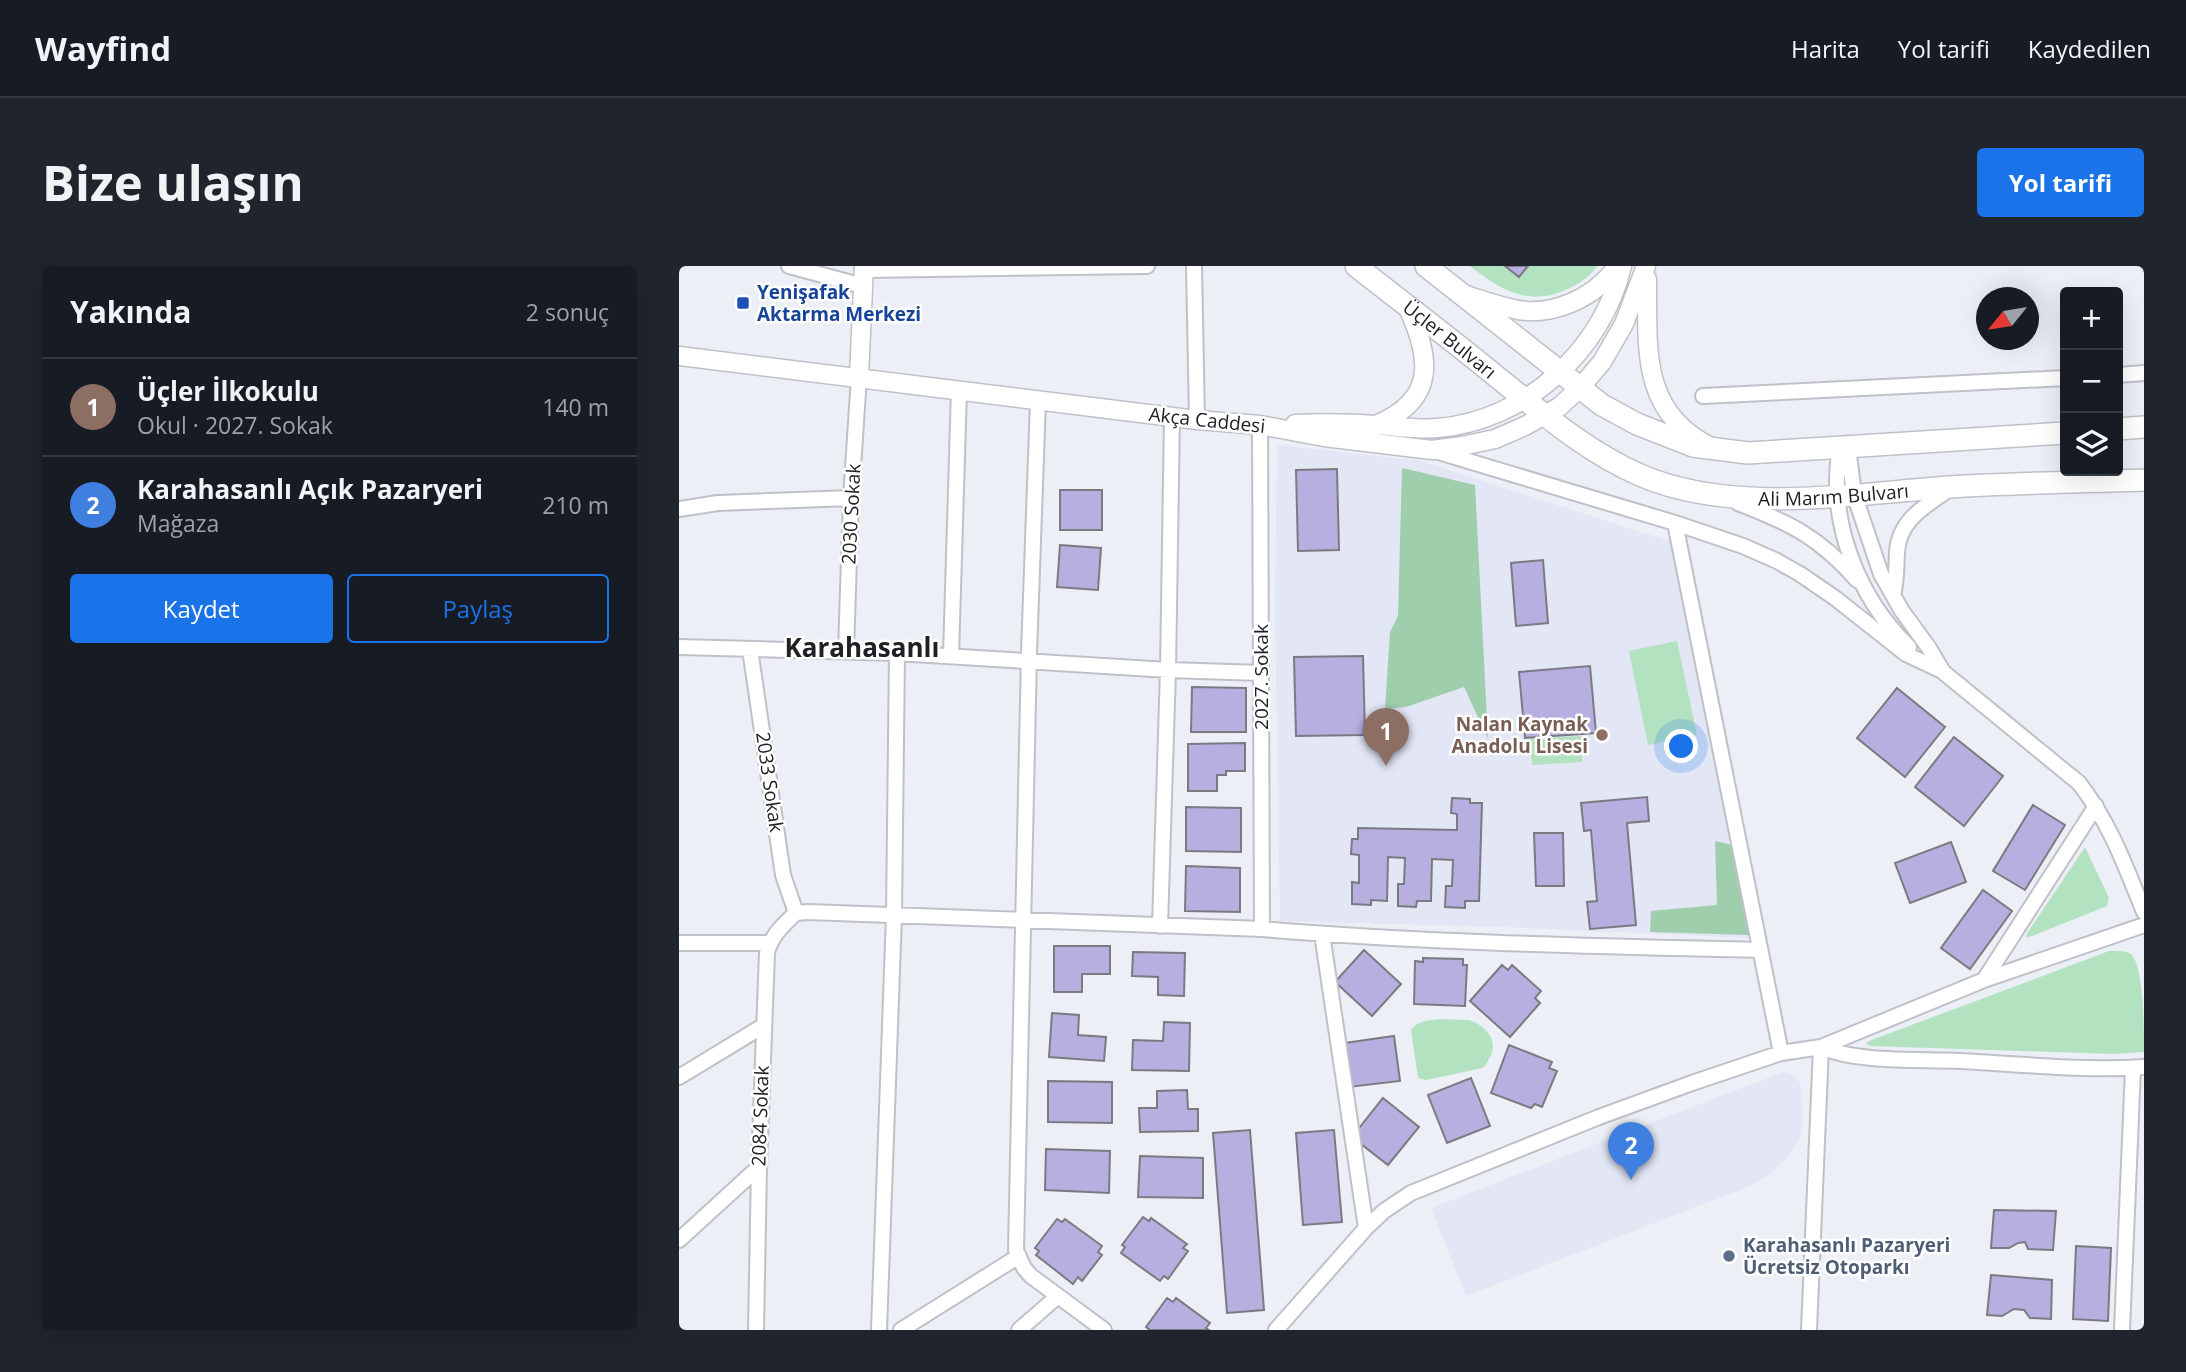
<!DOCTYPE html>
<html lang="tr">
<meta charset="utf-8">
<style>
:root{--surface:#171b24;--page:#20242c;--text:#f1f3f6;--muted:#9ea1a6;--line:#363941;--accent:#1a73e8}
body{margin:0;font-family:"Open Sans",sans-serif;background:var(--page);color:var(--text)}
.controls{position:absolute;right:21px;top:21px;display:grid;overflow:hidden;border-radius:7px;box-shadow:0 7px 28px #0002}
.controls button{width:63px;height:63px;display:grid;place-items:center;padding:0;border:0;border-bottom:2px solid var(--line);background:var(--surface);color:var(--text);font:35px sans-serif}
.compass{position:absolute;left:1297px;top:21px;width:63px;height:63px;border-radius:50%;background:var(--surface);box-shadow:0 7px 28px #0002;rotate:240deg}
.you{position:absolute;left:1003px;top:481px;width:24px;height:24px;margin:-18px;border:5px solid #fff;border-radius:50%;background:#1a73e8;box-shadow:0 0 0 10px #1a73e833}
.badge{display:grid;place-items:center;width:46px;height:46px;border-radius:50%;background:var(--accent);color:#fff;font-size:23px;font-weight:700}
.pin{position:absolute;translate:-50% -58px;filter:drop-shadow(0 2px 4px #0008)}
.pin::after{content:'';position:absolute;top:37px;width:24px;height:21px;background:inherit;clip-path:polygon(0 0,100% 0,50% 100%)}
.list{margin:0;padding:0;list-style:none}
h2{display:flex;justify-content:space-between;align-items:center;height:91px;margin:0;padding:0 28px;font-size:30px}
h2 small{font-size:23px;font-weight:400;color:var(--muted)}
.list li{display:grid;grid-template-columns:46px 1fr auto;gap:21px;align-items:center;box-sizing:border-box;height:98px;padding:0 28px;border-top:2px solid var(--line)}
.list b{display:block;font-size:26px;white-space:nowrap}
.list p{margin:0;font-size:23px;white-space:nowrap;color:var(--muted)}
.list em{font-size:23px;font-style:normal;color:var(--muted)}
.actions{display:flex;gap:14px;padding:21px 28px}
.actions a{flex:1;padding:16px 0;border:2px solid var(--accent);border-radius:7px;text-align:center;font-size:24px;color:var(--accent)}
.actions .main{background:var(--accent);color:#fff}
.icon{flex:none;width:38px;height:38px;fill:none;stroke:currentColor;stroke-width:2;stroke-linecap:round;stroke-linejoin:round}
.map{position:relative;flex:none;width:1465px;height:1064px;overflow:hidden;border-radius:7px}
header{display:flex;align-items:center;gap:42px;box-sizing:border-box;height:98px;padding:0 35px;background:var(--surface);border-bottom:2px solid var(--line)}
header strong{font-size:33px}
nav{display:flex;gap:38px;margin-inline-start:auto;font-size:24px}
.intro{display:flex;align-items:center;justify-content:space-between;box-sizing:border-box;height:168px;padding:0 42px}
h1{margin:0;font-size:49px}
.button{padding:18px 32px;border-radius:7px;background:var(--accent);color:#fff;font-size:24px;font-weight:700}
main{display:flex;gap:42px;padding:0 42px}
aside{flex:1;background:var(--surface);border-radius:7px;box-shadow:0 7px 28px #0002}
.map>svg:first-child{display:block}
</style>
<header>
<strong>Wayfind</strong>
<nav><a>Harita</a><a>Yol tarifi</a><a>Kaydedilen</a></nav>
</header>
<div class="intro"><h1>Bize ulaşın</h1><a class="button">Yol tarifi</a></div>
<main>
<aside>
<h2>Yakında<small>2 sonuç</small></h2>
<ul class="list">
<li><span class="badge" style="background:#8d6e63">1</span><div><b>Üçler İlkokulu</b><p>Okul · 2027. Sokak</p></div><em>140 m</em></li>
<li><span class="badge" style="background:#3f7fe0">2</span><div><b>Karahasanlı Açık Pazaryeri</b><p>Mağaza</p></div><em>210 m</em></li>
</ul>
<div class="actions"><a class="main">Kaydet</a><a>Paylaş</a></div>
</aside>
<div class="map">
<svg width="1465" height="1064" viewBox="0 0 1465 1064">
<rect width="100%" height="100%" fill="#eceff6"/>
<!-- built -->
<path fill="#e2e6f5" d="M598,179L742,195L993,276L1074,672L824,661L601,655L596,343Z
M1104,806L1114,809L1119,814L1122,821L1124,854L1120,874L1110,890L1090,909L1071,920L787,1030L752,942Z"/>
<!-- green -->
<path fill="#b3e2c1" d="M791,0H918C912,9 903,16 893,21C852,42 824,26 791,0Z
M998,375L1018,469L969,479L950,385Z
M902,470L903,496L853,499L851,473Z
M1406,581L1430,632L1428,640L1348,672L1347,670L1349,666Z
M1430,685C1437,685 1446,684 1452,688C1465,700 1465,764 1465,786L1434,788L1192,780L1187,778L1190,775Z
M790,754C814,763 822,781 804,802L747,814L739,812L732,764C740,749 774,754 790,754Z"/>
<!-- forest -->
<path fill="#9fcead" d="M723,202L796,219L809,473L785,421L727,441L706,443L711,366L719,350Z
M1036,575L1053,579L1071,669L971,666L972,645L1038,639Z"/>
<!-- building -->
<path fill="#b7afdf" stroke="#7b7a81" stroke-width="2" d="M826,0H849L840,11Z
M658,203L660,284L619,285L617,204Z
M381,224H423V264H381Z
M381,279L422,282L419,324L378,321Z
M864,294L869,357L837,360L832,297Z
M684,390L686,469L617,470L615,391Z
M911,400L917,467L846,472L840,406Z
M513,421L567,422V466H512Z
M1218,422L1266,461L1226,511L1178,472Z
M1275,471L1324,510L1285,560L1236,521Z
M566,477V505H547V509H538V525H509V478Z
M968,531L970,555L948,557L957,659L911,663L908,636L918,635L912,564L905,565L902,537Z
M773,532L791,533V537H803L800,635H786V642L766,641L767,620H773L774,594L753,593L752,635H738L737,641L719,640V618H725L726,592L709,591L708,635L692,634V639L673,638V616L680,617V589L672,588L673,573H679V562L778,564V548L772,547Z
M1354,539L1386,559L1346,624L1314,605Z
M507,541L562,542V586L507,585Z
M855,567H884L885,620H857Z
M1272,576L1287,616L1231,637L1216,597Z
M507,600L561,602V646L506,645Z
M1304,624L1333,645L1291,703L1262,682Z
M375,680H431V708H403V726H375Z
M685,684L722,718L693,750L656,716Z
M454,686L506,687L505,730L479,729V711L453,710Z
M744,692L784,693V699H788L786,740L735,738L736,695L744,696Z
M823,699L829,704L833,699L862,725L856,732L861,737L831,771L791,735Z
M373,747L400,749L399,769L427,771L425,795L370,791Z
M485,756L511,757L510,805L453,804L454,774L484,775Z
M715,770L721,815L670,821L665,777Z
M830,779L873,796L870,802L878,805L863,841L856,838L852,842L812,827Z
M792,812L811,860L768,877L749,829Z
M369,815L433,816V857L369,856Z
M508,824L509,843H519V865L461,866L460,842H478V825Z
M704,832L740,861L709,899L673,871Z
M571,864L585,1044L548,1047L534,867Z
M655,864L663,956L624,959L617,867Z
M367,883L431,885L430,927L366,924Z
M461,890L524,892V932L459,931Z
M1315,944L1377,945L1374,984L1349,983L1346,976L1339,977L1330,982H1312Z
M464,951L470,955L472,952L508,978L504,982L509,985L489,1013L485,1010L481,1015L442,987L446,981L443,979Z
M378,953L383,956L386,953L423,980L419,986L423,989L403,1015L399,1011L394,1018L357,989L360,985L356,982Z
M1397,980L1432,982L1429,1055L1394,1053Z
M1312,1009L1373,1014L1372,1053L1351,1052L1345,1044L1335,1043L1323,1050L1308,1049Z
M488,1032L494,1036L497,1032L531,1057L527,1062L530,1064H471L467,1061Z"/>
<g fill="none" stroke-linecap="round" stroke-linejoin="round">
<!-- minor casing -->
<g stroke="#bfc1c8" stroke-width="18">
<path id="minor" d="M110,0L184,20
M515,0L518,154
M185,4L468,0
M1439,109L1465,107
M1024,130L1386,112
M359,134L350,388L337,984L345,1002L352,1010L425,1064
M581,159L583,663
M1161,182C1148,253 1178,331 1230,381
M1169,182L1175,228L1202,308L1223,345L1250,382L1263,404
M756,185L996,257L1064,280L1098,295L1121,308L1156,332L1227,388L1263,405L1400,517C1431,557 1446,599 1465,646
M1059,237C1111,257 1140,271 1178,314
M0,243L39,237L172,232
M996,257L1102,787
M1214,329C1218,315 1217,301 1218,286C1220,253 1248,239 1272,222
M0,381L218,387L489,404L583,407
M71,383L104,609L117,647
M167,385L172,232L180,111
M272,390L280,124
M117,647L129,646L583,663C749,677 915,680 1081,684
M481,660L489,404L493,151
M643,668L687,962
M0,677H90
M1305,714L1417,540
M1142,781C1179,797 1239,793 1281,795C1342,798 1404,805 1465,801
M0,811L84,760
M0,974L80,901
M77,1064L80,901L88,687C92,670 104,659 117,647
M200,1064L215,650L218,387
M222,1064L340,990
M340,1064L379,1030
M597,1064L687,962L705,945L732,927L920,851L1013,817L1102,787L1142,781L1305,714L1465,659
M1130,1064L1142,781
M1443,1064L1454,802"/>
</g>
<!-- tertiary casing -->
<g stroke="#bfc1c8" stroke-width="21">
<path id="tertiary" d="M968,13C969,80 960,146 1032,181
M787,29C803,34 819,40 835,43C873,52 917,31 938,0
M0,90L518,154L581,159L645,171L753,184L783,180L816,173L846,160L880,141L901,122L923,96L945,58L967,0
M180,111L185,0
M616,158C643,157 669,157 696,159C717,160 738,164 759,162C846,155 924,84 943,0
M699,158C758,133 752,91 728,40"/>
</g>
<!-- primary casing -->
<g stroke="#bfc1c8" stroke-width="24">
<g id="primary">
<path id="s1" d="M677,0C724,37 772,73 818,111C863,147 908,186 961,209C1052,249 1173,228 1270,221C1335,217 1400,216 1465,214"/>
<path d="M747,0L923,139L958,158L1014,180L1069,187L1386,167"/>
<path d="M1439,163L1465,161"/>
</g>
</g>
<!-- minor -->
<use href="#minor" stroke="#fff" stroke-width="14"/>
<!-- tertiary -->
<use href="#tertiary" stroke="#fff" stroke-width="18"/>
<!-- primary -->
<use href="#primary" stroke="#fff" stroke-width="21"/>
</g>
<!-- markers -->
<rect fill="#1a4fb4" stroke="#fff" stroke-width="2.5" x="57" y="30" width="14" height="14" rx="3.5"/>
<circle fill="#8d6e63" stroke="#fff" stroke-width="2.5" cx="923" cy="469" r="7"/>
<circle fill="#5c6f8a" stroke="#fff" stroke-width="2.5" cx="1050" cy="990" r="7"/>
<g text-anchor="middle" stroke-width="5" stroke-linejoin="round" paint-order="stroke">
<!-- transit labels -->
<g font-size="19" font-weight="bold" fill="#164399" stroke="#fff" text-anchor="start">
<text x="78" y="33">Yenişafak<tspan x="78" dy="22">Aktarma Merkezi</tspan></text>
</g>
<!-- street labels -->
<g font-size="19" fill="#202124" stroke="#fff">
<text dy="7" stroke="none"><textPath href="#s1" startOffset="119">Üçler Bulvarı</textPath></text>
<text transform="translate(528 154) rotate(6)" y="7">Akça Caddesi</text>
<text dy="7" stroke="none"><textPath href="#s1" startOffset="550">Ali Marım Bulvarı</textPath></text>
<text transform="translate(172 248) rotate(-87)" y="7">2030 Sokak</text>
<text transform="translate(582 411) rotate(-90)" y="7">2027. Sokak</text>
<text transform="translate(91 516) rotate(82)" y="7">2033 Sokak</text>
<text transform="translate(81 850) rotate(-88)" y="7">2084 Sokak</text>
</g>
<!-- education labels -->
<g font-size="19" font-weight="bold" fill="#785e54" stroke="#fff" text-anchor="end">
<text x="909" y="465">Nalan Kaynak<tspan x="909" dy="22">Anadolu Lisesi</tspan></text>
</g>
<!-- service labels -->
<g font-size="19" font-weight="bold" fill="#4e5e75" stroke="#fff" text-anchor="start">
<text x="1064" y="986">Karahasanlı Pazaryeri<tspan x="1064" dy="22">Ücretsiz Otoparkı</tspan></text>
</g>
<!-- district labels -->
<g font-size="26" font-weight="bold" fill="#202124" stroke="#fff">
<text x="183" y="391">Karahasanlı</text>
</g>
</g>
</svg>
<div class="controls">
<button>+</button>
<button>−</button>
<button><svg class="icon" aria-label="layers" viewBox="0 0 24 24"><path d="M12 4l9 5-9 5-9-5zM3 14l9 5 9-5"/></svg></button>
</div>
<svg class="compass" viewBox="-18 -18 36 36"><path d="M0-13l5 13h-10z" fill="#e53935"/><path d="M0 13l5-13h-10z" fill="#9ea1a6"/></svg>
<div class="you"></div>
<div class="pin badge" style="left:707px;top:500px;background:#8d6e63">1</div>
<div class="pin badge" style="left:952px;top:914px;background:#3f7fe0">2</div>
</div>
</main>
